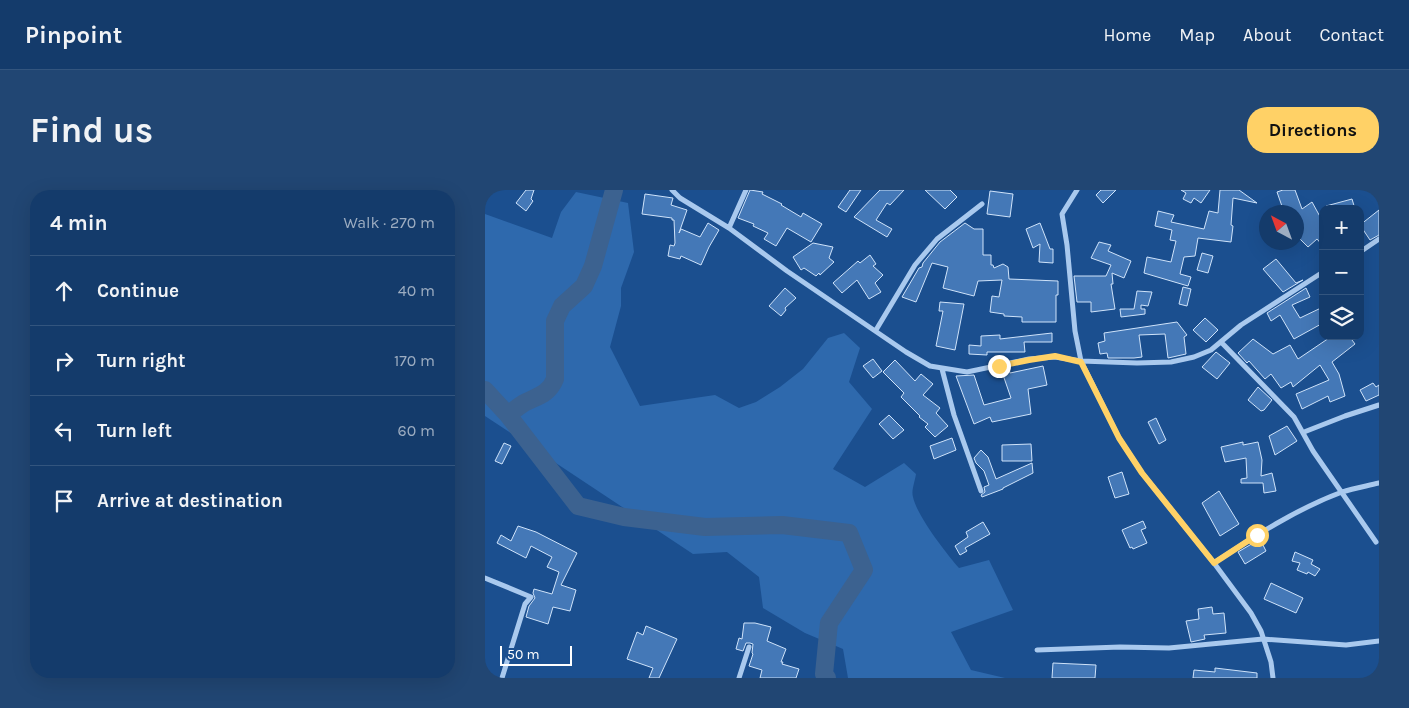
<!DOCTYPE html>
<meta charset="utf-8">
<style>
:root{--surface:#143b6b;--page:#214673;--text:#f1f3f6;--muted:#9dadc1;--line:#33557e;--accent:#ffd166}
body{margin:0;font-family:Karla,sans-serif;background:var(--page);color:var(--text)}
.controls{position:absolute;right:15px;top:15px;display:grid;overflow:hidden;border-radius:10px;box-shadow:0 5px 20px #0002}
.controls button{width:45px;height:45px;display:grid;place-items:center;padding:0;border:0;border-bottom:1px solid var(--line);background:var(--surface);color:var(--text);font:25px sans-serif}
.compass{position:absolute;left:774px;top:15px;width:45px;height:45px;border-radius:50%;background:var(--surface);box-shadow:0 5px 20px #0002;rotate:319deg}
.scale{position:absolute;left:15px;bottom:12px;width:72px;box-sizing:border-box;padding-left:5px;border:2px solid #fff;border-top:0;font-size:14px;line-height:18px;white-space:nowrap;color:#fff;-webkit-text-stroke:4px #1b4f8f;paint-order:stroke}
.stop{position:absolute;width:15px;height:15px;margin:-11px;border:4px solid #ffd166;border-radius:50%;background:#fff}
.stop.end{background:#ffd166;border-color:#fff;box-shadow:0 1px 5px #0008}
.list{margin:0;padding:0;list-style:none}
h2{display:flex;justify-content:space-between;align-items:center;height:65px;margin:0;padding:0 20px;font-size:21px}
h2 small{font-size:16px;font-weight:400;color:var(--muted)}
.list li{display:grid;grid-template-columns:32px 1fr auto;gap:15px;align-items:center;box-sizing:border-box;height:70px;padding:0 20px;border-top:1px solid var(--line)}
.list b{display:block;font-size:19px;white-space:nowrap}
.list em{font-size:16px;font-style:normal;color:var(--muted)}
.icon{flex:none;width:28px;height:28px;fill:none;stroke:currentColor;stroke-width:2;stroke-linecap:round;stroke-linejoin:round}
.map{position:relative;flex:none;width:894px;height:488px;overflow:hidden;border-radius:20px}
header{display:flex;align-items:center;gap:30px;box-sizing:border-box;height:70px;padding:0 25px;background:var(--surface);border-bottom:1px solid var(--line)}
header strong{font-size:24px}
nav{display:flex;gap:28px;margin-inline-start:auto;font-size:18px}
.intro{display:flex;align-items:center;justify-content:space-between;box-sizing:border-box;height:120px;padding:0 30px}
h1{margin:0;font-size:35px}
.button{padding:12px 22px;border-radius:20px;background:var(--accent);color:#111;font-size:18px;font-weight:700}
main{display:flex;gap:30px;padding:0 30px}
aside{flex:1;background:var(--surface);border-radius:20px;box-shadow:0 5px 20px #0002}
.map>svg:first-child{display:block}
</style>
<header>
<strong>Pinpoint</strong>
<nav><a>Home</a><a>Map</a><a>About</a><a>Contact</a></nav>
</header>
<div class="intro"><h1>Find us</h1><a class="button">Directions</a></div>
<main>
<aside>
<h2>4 min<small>Walk · 270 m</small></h2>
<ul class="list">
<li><svg class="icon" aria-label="ahead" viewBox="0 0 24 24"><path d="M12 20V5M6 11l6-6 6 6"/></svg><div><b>Continue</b></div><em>40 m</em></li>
<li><svg class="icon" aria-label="right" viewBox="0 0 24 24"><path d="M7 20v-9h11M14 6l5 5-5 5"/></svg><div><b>Turn right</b></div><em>170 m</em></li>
<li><svg class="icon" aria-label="left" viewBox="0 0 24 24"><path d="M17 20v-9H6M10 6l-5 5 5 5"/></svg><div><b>Turn left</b></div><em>60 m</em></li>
<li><svg class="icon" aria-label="arrive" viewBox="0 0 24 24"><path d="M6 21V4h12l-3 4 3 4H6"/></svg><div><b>Arrive at destination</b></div></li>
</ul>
</aside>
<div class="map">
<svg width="894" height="488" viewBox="0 0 894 488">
<rect width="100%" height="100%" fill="#1b4f8f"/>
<!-- green -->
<path fill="#2e69ad" d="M91,2L143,13L149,62L136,98V116L125,157L155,216L230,205L254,218L271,212L295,197L318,179L343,148L359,143L375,158L364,192L387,219L348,279L380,297L419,273L431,284C430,291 426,301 428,307C432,326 461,363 474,378L504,370L528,420L466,442L486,480L520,488H363L358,459L320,443L278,418L274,387L242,362L208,364L0,226V24L67,48L76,22Z"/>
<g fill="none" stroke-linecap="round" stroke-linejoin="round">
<!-- river -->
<path stroke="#3c6290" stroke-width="18" d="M0,200L23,225L93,316L139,327L220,337L297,335L364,343L379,380L344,433L339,484L342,488
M23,225C28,221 34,216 39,213C53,206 64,204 70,189V131L77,116L99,96L108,76L129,0"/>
</g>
<!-- building -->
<path fill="#4478b7" stroke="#cfe3fa" d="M41,0H49L46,9L48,11L41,21L31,13Z
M265,0L278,2L277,4L297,14L296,15L316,27L318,23L337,34L326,52L302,38L291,56L279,49L283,43L268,36L269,34L253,28Z
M365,0H376L361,22L353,17Z
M395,0H419L405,15L402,13L391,30L407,39L402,47L369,27Z
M440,0H465L472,7L460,19Z
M616,0H631L618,13L611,5Z
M696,0H725L716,13L709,8L706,13L698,9L701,3Z
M735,0H754L772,13L748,8L746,35L748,36L746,52L713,48L710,66L699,67L695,84L706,87L703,96L659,83L662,67L686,72L691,51L685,50L687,40L670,36L673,21L689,25L686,32L719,39L724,21L733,23Z
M798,0H810L817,19L827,12L838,32V56L832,49L823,57L812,46V22H799L792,2Z
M505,1L528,4L525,27L502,24Z
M160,4L188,8L186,15L202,20L194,43L196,39L215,47L223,33L234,40L224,57L216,75L196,66L195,69L183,66L185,55L189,56L190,53L189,30H187V28L157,24Z
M867,9L870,19H841V16Z
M894,20V45L885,50L875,35Z
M480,33L489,39H498V65H506V75H508L509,78L518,74L523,77L524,89L573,91V105H571V132H537V127L519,126V124L505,122L507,106L514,107L517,90L493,91L489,106L458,98L463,77L447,73L431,112L417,107L434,78L437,77L438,73L455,52Z
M555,33L565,59H568V73L554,72L555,54L548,58L541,39Z
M614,52L626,55L623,61L646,71L639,88L627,83L628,94H626L630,119L606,122V112H592L589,86H621L626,75L606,68Z
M328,53L348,57L344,68L349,72L335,85L334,83L331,86L319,78L316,80L308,67Z
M717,63L728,66L723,83L712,80Z
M385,65L391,74L388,76L398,85L390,93L396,102L384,109L372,90L357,103L348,93L373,71L375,73Z
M791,69L811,93L818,90L798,102L778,79Z
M698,97L706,99L702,116L694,114Z
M300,98L311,108L300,118L301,120L296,126L284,116Z
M821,98L825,107L807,115L815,128L838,117V133L809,149L795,125L786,131L782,123Z
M652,101L667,102L663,116L656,115V119H660V124L636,127L635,119H649Z
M455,112L479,114L470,160L451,156L458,121H454Z
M720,128L733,140L721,152L708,140Z
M692,132L702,145L699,147L701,164L683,168L680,144L654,145L657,167L649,168H623L622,163L615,164L613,153L620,151L619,143Z
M567,143V152H539L540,162H502V165L484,164V155L496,156V146L515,145V149Z
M847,146H864L870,154L847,172L854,184L860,206L845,212L843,206L817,219L811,204L844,190L835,175L808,197L806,192L796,198L786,184L780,189L764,171L762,173L753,163L768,149L788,164L805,155L813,169Z
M731,162L745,173L732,189L717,177Z
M388,169L397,181L388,188L378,176Z
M410,170L430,191L436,184L448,194L438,205L455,218L451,223L463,236L450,247L440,237L443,234L434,227L435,226L416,207L419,203L398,182Z
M558,176L562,195L543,199L546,224L507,232L505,227L489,234L471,186L489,185L499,215L526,208L516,179L524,178L525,183Z
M888,193L891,197L894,195V205L881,211L875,200Z
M773,197L787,210L779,220L776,221L763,210Z
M404,225L419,240L408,249L394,234Z
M671,228L681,250L674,254L663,232Z
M802,236L812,251L790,265L784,246Z
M467,248L471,260L449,269L445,256Z
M758,252V255L773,252L777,270L776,286L787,283L791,301L779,303L778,293H756V289L762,288L761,268L740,272L736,257Z
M19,253L26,256L17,274L10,271Z
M546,254L547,271H517V255Z
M496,260L503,267L511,289L547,273L548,283L518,298V299L497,307L496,305L500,302L499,297L504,295L499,281L491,273L489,268Z
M637,282L644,304L630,308L623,287Z
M734,301L754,334L735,346L717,313Z
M658,331L661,338L656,340L662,353L648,359L647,357L645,358L637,340Z
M498,332L505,344L480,358L482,361L475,365L470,356L483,347L481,342Z
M33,336L51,342L92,363L76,395L91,400L85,421L68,417L63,434L41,427L44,416L50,408L48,403L49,399L67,404L74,382L62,377L67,367L46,356L41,368L12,353L16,345L26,351Z
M775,349L781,361L760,374L753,362Z
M810,362L828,370L826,374L835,379L830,386L823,382L822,384L812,380L815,373L807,371Z
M786,393L818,408L811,423L779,409Z
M727,417L728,424L739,423L741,443L719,445L720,449L706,452L701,431L714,429L713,419Z
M259,433H270L286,437L282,451L301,459L296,472H298L297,474L314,479L311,488H275L277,480L264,476L268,464L267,463L268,454L265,453H261L258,461L251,459L254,448L257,449Z
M161,436L192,449L174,488H164L168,478L142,469L152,442L158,445Z
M568,473L611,475L610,488H567Z
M730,478L772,483V488H708L709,480L730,482Z"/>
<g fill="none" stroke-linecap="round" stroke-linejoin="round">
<!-- street -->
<path stroke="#a9c9ee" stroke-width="5" d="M187,0L195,8L244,38L302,81L421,162L445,176L482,182L544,169L570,167L596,171L652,173L686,172L709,167L726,160L756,135L838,82
M592,0L577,24L582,55L590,141L596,171L634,248L657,283L729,373L766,423L776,441L786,472L788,488
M244,38L261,0
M875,62L894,49
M391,140L430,75L452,49L497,14
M736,152L809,227L828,261L891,352
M457,179L469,225L496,301
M819,242L860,226L894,215
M729,373C770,346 811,319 857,302C869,298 882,296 894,293
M0,388L46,407L40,414L17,488
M552,460L635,457L684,458L778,449L861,455L894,451
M254,488L264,457"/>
</g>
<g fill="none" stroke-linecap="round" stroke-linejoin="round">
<!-- route -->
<path stroke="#ffd166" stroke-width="6" d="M514,176L544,170L570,166L596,172L634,248L657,283L729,373L772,345"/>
</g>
</svg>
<div class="controls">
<button>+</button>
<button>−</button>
<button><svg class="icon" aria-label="layers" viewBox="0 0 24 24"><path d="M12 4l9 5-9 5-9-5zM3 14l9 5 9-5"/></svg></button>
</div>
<svg class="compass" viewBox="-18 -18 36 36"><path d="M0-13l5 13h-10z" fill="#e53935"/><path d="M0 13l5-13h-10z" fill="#9dadc1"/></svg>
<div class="scale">50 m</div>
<div class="stop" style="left:772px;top:345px"></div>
<div class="stop end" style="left:514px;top:176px"></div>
</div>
</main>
